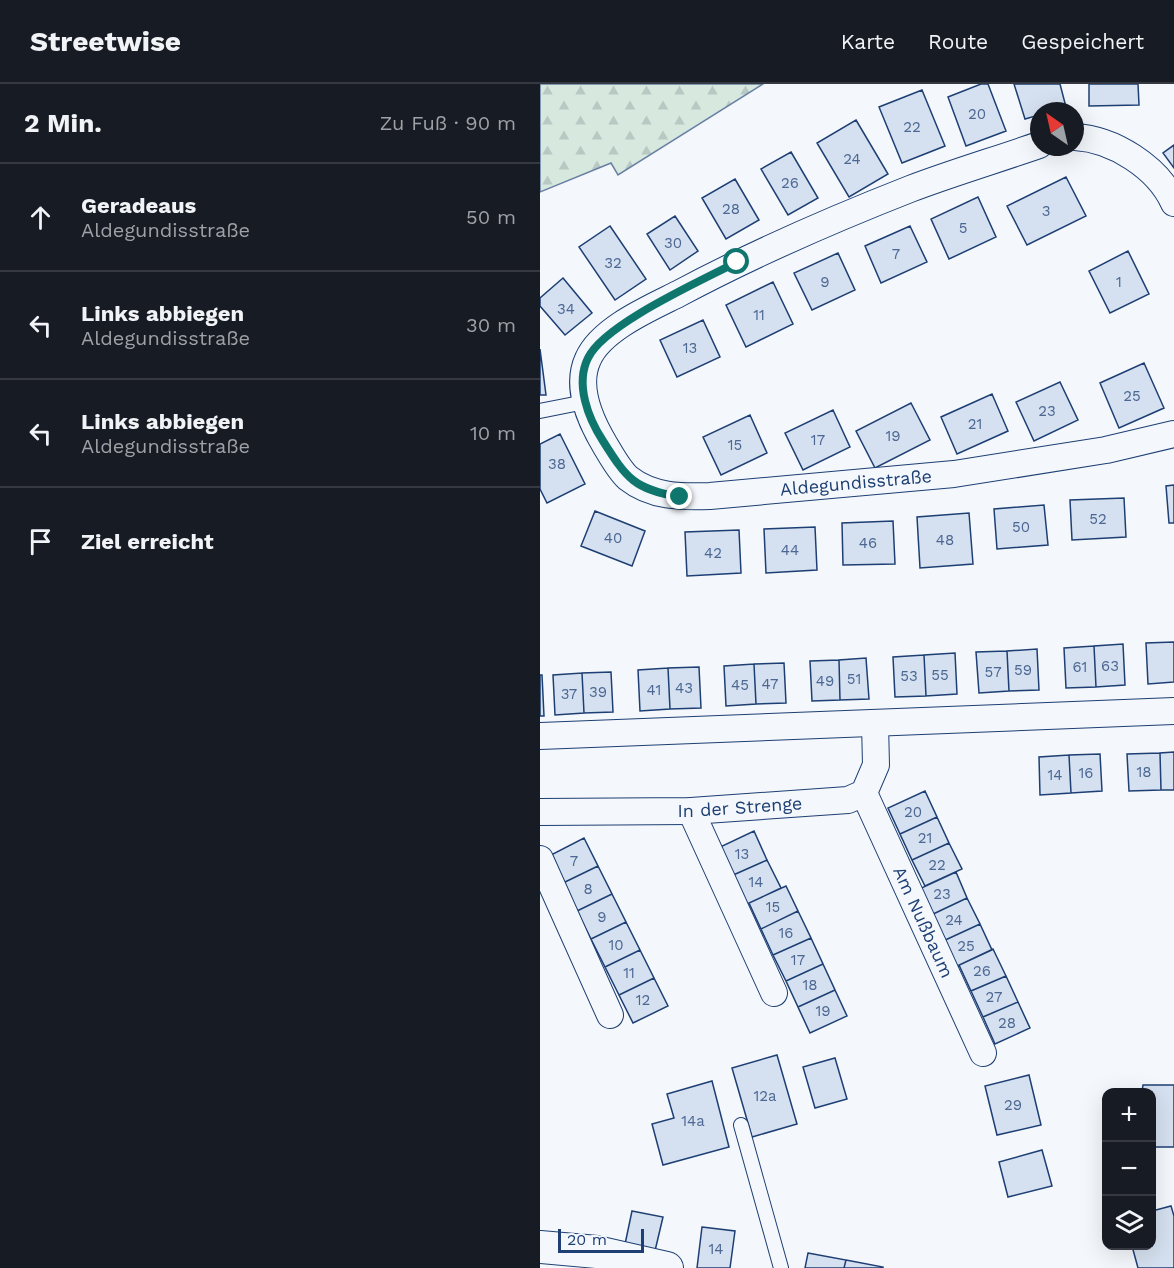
<!DOCTYPE html>
<html lang="de">
<meta charset="utf-8">
<style>
:root{--surface:#171b24;--page:#242831;--text:#f1f3f6;--muted:#9ea1a6;--line:#363941}
body{margin:0;font-family:"Work Sans",sans-serif;background:var(--page);color:var(--text)}
.controls{position:absolute;right:18px;bottom:18px;display:grid;overflow:hidden;border-radius:12px;box-shadow:0 6px 24px #0002}
.controls button{width:54px;height:54px;display:grid;place-items:center;padding:0;border:0;border-bottom:2px solid var(--line);background:var(--surface);color:var(--text);font:30px sans-serif}
.compass{position:absolute;left:490px;top:18px;width:54px;height:54px;border-radius:50%;background:var(--surface);box-shadow:0 6px 24px #0002;rotate:326deg}
.scale{position:absolute;left:18px;bottom:15px;width:86px;box-sizing:border-box;padding-left:6px;border:3px solid #1d3f73;border-top:0;font-size:16px;line-height:21px;white-space:nowrap;color:#1d3f73;-webkit-text-stroke:4px #f4f7fb;paint-order:stroke}
.stop{position:absolute;width:18px;height:18px;margin:-14px;border:4px solid #0f766e;border-radius:50%;background:#fff}
.stop.end{background:#0f766e;border-color:#fff;box-shadow:0 2px 6px #0008}
.list{margin:0;padding:0;list-style:none}
h2{display:flex;justify-content:space-between;align-items:center;height:78px;margin:0;padding:0 24px;font-size:26px}
h2 small{font-size:20px;font-weight:400;color:var(--muted)}
.list li{display:grid;grid-template-columns:39px 1fr auto;gap:18px;align-items:center;box-sizing:border-box;height:108px;padding:0 24px;border-top:2px solid var(--line)}
.list b{display:block;font-size:22px;white-space:nowrap}
.list p{margin:0;font-size:20px;white-space:nowrap;color:var(--muted)}
.list em{font-size:20px;font-style:normal;color:var(--muted)}
.icon{flex:none;width:33px;height:33px;fill:none;stroke:currentColor;stroke-width:2;stroke-linecap:round;stroke-linejoin:round}
.map{position:relative;flex:none;width:634px;height:1184px;overflow:hidden}
header{display:flex;align-items:center;gap:36px;box-sizing:border-box;height:84px;padding:0 30px;background:var(--surface);border-bottom:2px solid var(--line)}
header strong{font-size:28px}
nav{display:flex;gap:33px;margin-inline-start:auto;font-size:21px}
main{display:flex}
aside{flex:1;background:var(--surface)}
.map>svg:first-child{display:block}
</style>
<header>
<strong>Streetwise</strong>
<nav><a>Karte</a><a>Route</a><a>Gespeichert</a></nav>
</header>
<main>
<aside>
<h2>2 Min.<small>Zu Fuß · 90 m</small></h2>
<ul class="list">
<li><svg class="icon" aria-label="ahead" viewBox="0 0 24 24"><path d="M12 20V5M6 11l6-6 6 6"/></svg><div><b>Geradeaus</b><p>Aldegundisstraße</p></div><em>50 m</em></li>
<li><svg class="icon" aria-label="left" viewBox="0 0 24 24"><path d="M17 20v-9H6M10 6l-5 5 5 5"/></svg><div><b>Links abbiegen</b><p>Aldegundisstraße</p></div><em>30 m</em></li>
<li><svg class="icon" aria-label="left" viewBox="0 0 24 24"><path d="M17 20v-9H6M10 6l-5 5 5 5"/></svg><div><b>Links abbiegen</b><p>Aldegundisstraße</p></div><em>10 m</em></li>
<li><svg class="icon" aria-label="arrive" viewBox="0 0 24 24"><path d="M6 21V4h12l-3 4 3 4H6"/></svg><div><b>Ziel erreicht</b></div></li>
</ul>
</aside>
<div class="map">
<svg width="634" height="1184" viewBox="0 0 634 1184">
<defs>
<pattern id="forest-firs" width="22" height="20" patternUnits="userSpaceOnUse" patternTransform="scale(1.5)"><rect width="22" height="20" fill="#d7e8df"/><path d="M5 1l3.5 6h-7zM16 11l3.5 6h-7z" fill="#b8c8c3"/></pattern>
</defs>
<rect width="100%" height="100%" fill="#f4f7fb"/>
<!-- forest -->
<path fill="url(#forest-firs)" stroke="#687fa3" stroke-width="1.5" d="M0,0H223L78,91L71,79L0,108Z"/>
<!-- building -->
<path fill="#d5e0f0" stroke="#1d3f73" stroke-width="1.5" d="M441,0H448L466,47L426,62L408,13Z
M474,0H520L526,23L512,27H499V31L485,35Z
M549,0H598L599,21L549,22Z
M382,6L405,62L362,79L339,23Z
M316,36L348,90L309,113L277,59Z
M634,61V84L623,69Z
M251,68L278,114L248,131L221,85Z
M526,93L546,132L487,161L467,122Z
M195,95L219,136L186,155L162,114Z
M438,113L456,153L409,175L391,135Z
M135,132L158,167L130,186L107,150Z
M70,142L106,195L75,216L39,163Z
M370,142L387,178L341,199L325,162Z
M588,167L609,210L570,229L549,187Z
M298,169L315,206L272,226L254,189Z
M23,194L52,229L25,251L0,222V214Z
M233,198L253,240L206,263L186,221Z
M163,236L180,273L137,293L120,256Z
M0,265L6,311H0Z
M604,279L624,324L579,344L560,299Z
M520,298L538,336L494,357L476,318Z
M452,310L468,347L417,370L401,333Z
M371,319L390,356L335,384L316,347Z
M293,326L310,363L263,386L245,349Z
M210,331L227,369L181,391L163,353Z
M20,350L45,400L7,419L0,405V360Z
M634,401V439H629L626,402Z
M584,414L586,453L532,456L530,416Z
M504,421L508,461L457,465L454,425Z
M55,427L105,447L92,482L41,462Z
M429,429L433,480L380,484L377,433Z
M353,437L355,480L303,481L302,439Z
M275,443L277,486L226,489L224,445Z
M199,446L201,489L147,492L145,448Z
M634,558V598L608,600L606,559Z
M583,560L585,601L556,603L554,562Z
M554,562L556,603L526,604L524,564Z
M497,565L499,606L469,607L467,567Z
M467,567L469,607L439,609L436,568Z
M415,569L417,610L386,612L384,571Z
M384,571L386,612L355,613L353,573Z
M326,574L329,615L300,616L299,576Z
M299,576L300,616L272,617L270,577Z
M244,579L246,619L216,620L214,580Z
M214,580L216,620L186,622L184,582Z
M159,583L161,624L130,625L128,584Z
M128,584L130,625L100,627L98,586Z
M71,588L73,628L44,629L42,589Z
M42,589L44,629L15,631L13,591Z
M0,591H2L4,632H0Z
M634,668V706H621L620,669Z
M620,669L621,706L589,707L587,670Z
M560,670L562,707L531,709L529,671Z
M529,671L531,709L500,711L499,673Z
M385,707L397,733L360,750L348,724Z
M397,733L409,759L372,776L360,750Z
M214,747L227,776L191,792L178,764Z
M44,754L58,782L23,799L9,772Z
M409,759L422,785L385,802L372,776Z
M227,776L241,804L205,821L191,792Z
M58,782L72,810L37,827L23,799Z
M416,788L427,814L389,832L377,806Z
M246,802L258,827L221,845L209,819Z
M72,810L86,838L51,855L37,827Z
M427,814L440,840L401,858L389,832Z
M258,827L271,854L233,871L221,845Z
M86,838L100,866L65,883L51,855Z
M440,840L452,866L413,884L401,858Z
M271,854L283,880L246,897L233,871Z
M453,865L466,892L431,907L419,881Z
M100,866L114,894L79,911L65,883Z
M283,880L295,906L258,923L246,897Z
M466,892L478,918L443,933L431,907Z
M114,894L128,922L93,939L79,911Z
M295,906L307,932L270,949L258,923Z
M478,918L490,944L455,960L443,933Z
M237,971L257,1040L212,1053L192,984Z
M295,974L307,1015L275,1024L263,983Z
M489,991L501,1041L457,1051L445,1002Z
M172,997L189,1063L123,1081L112,1040L134,1034L127,1010Z
M603,1001H634V1063H612V1008H602Z
M502,1066L512,1102L468,1113L459,1078Z
M631,1122L634,1132V1184H598L592,1162H612V1127Z
M92,1127L123,1133L114,1171L84,1165Z
M162,1143L195,1147L190,1184H157Z
M268,1169L306,1176L304,1184H265Z
M306,1176L343,1183V1184H304Z"/>
<g fill="none" stroke-linecap="round" stroke-linejoin="round">
<!-- service casing -->
<g stroke="#1d3f73" stroke-width="16">
<path id="service" d="M0,327L45,318
M201,1041L241,1184"/>
</g>
<!-- minor casing -->
<g stroke="#1d3f73" stroke-width="28">
<g id="minor">
<path d="M535,53C573,55 618,83 634,119"/>
<path id="s1" d="M499,61C456,76 412,89 370,105C291,136 213,170 138,210C110,224 61,245 48,275C35,303 50,336 65,361C71,371 79,386 88,394C112,413 141,413 170,412L414,390L566,366L634,350"/>
<path d="M0,652L634,627"/>
<path id="s2" d="M324,709L443,969"/>
<path d="M151,727L234,909"/>
<path id="s3" d="M0,728L151,727L308,716L324,709L336,681L335,639"/>
<path d="M0,775L70,931"/>
</g>
</g>
<!-- tertiary casing -->
<g stroke="#1d3f73" stroke-width="34">
<path id="tertiary" d="M0,1163L57,1168L127,1184"/>
</g>
<!-- service -->
<use href="#service" stroke="#f4f7fb" stroke-width="14"/>
<!-- minor -->
<use href="#minor" stroke="#f4f7fb" stroke-width="26"/>
<!-- tertiary -->
<use href="#tertiary" stroke="#f4f7fb" stroke-width="32"/>
</g>
<g fill="none" stroke-linecap="round" stroke-linejoin="round">
<!-- route -->
<path stroke="#0f766e" stroke-width="8" d="M140,413C94,405 87,395 63,357C48,334 35,300 48,274C64,240 161,197 197,178"/>
</g>
<g text-anchor="middle" stroke-width="4.5" stroke-linejoin="round" paint-order="stroke">
<!-- number labels -->
<g font-size="15" fill="#4b6792">
<text x="437" y="35">20</text>
<text x="372" y="48">22</text>
<text x="312" y="80">24</text>
<text x="250" y="104">26</text>
<text x="191" y="130">28</text>
<text x="506" y="132">3</text>
<text x="423" y="149">5</text>
<text x="133" y="164">30</text>
<text x="356" y="175">7</text>
<text x="73" y="184">32</text>
<text x="285" y="203">9</text>
<text x="579" y="203">1</text>
<text x="26" y="230">34</text>
<text x="219" y="236">11</text>
<text x="150" y="269">13</text>
<text x="592" y="317">25</text>
<text x="507" y="332">23</text>
<text x="435" y="345">21</text>
<text x="353" y="357">19</text>
<text x="278" y="361">17</text>
<text x="195" y="366">15</text>
<text x="17" y="385">38</text>
<text x="558" y="440">52</text>
<text x="481" y="448">50</text>
<text x="73" y="459">40</text>
<text x="405" y="461">48</text>
<text x="328" y="464">46</text>
<text x="250" y="471">44</text>
<text x="173" y="474">42</text>
<text x="570" y="587">63</text>
<text x="540" y="588">61</text>
<text x="483" y="591">59</text>
<text x="453" y="593">57</text>
<text x="400" y="596">55</text>
<text x="369" y="597">53</text>
<text x="314" y="600">51</text>
<text x="285" y="602">49</text>
<text x="230" y="605">47</text>
<text x="200" y="606">45</text>
<text x="144" y="609">43</text>
<text x="114" y="611">41</text>
<text x="58" y="613">39</text>
<text x="29" y="615">37</text>
<text x="604" y="693">18</text>
<text x="546" y="694">16</text>
<text x="515" y="696">14</text>
<text x="373" y="733">20</text>
<text x="385" y="759">21</text>
<text x="202" y="775">13</text>
<text x="34" y="782">7</text>
<text x="397" y="786">22</text>
<text x="216" y="803">14</text>
<text x="48" y="810">8</text>
<text x="402" y="815">23</text>
<text x="233" y="828">15</text>
<text x="62" y="838">9</text>
<text x="414" y="841">24</text>
<text x="246" y="854">16</text>
<text x="76" y="866">10</text>
<text x="426" y="867">25</text>
<text x="258" y="881">17</text>
<text x="442" y="892">26</text>
<text x="89" y="894">11</text>
<text x="270" y="906">18</text>
<text x="454" y="918">27</text>
<text x="103" y="921">12</text>
<text x="283" y="932">19</text>
<text x="467" y="944">28</text>
<text x="225" y="1017">12a</text>
<text x="473" y="1026">29</text>
<text x="153" y="1042">14a</text>
<text x="176" y="1170">14</text>
</g>
<!-- street labels -->
<g font-size="18" fill="#1d3f73" stroke="#f4f7fb">
<text dy="6" stroke="none"><textPath href="#s1" startOffset="868">Aldegundisstraße</textPath></text>
<text dy="6" stroke="none"><textPath href="#s3" startOffset="200">In der Strenge</textPath></text>
<text dy="6" stroke="none"><textPath href="#s2" startOffset="142">Am Nußbaum</textPath></text>
</g>
</g>
</svg>
<div class="controls">
<button>+</button>
<button>−</button>
<button><svg class="icon" aria-label="layers" viewBox="0 0 24 24"><path d="M12 4l9 5-9 5-9-5zM3 14l9 5 9-5"/></svg></button>
</div>
<svg class="compass" viewBox="-18 -18 36 36"><path d="M0-13l5 13h-10z" fill="#e53935"/><path d="M0 13l5-13h-10z" fill="#9ea1a6"/></svg>
<div class="scale">20 m</div>
<div class="stop" style="left:197px;top:178px"></div>
<div class="stop end" style="left:140px;top:413px"></div>
</div>
</main>
